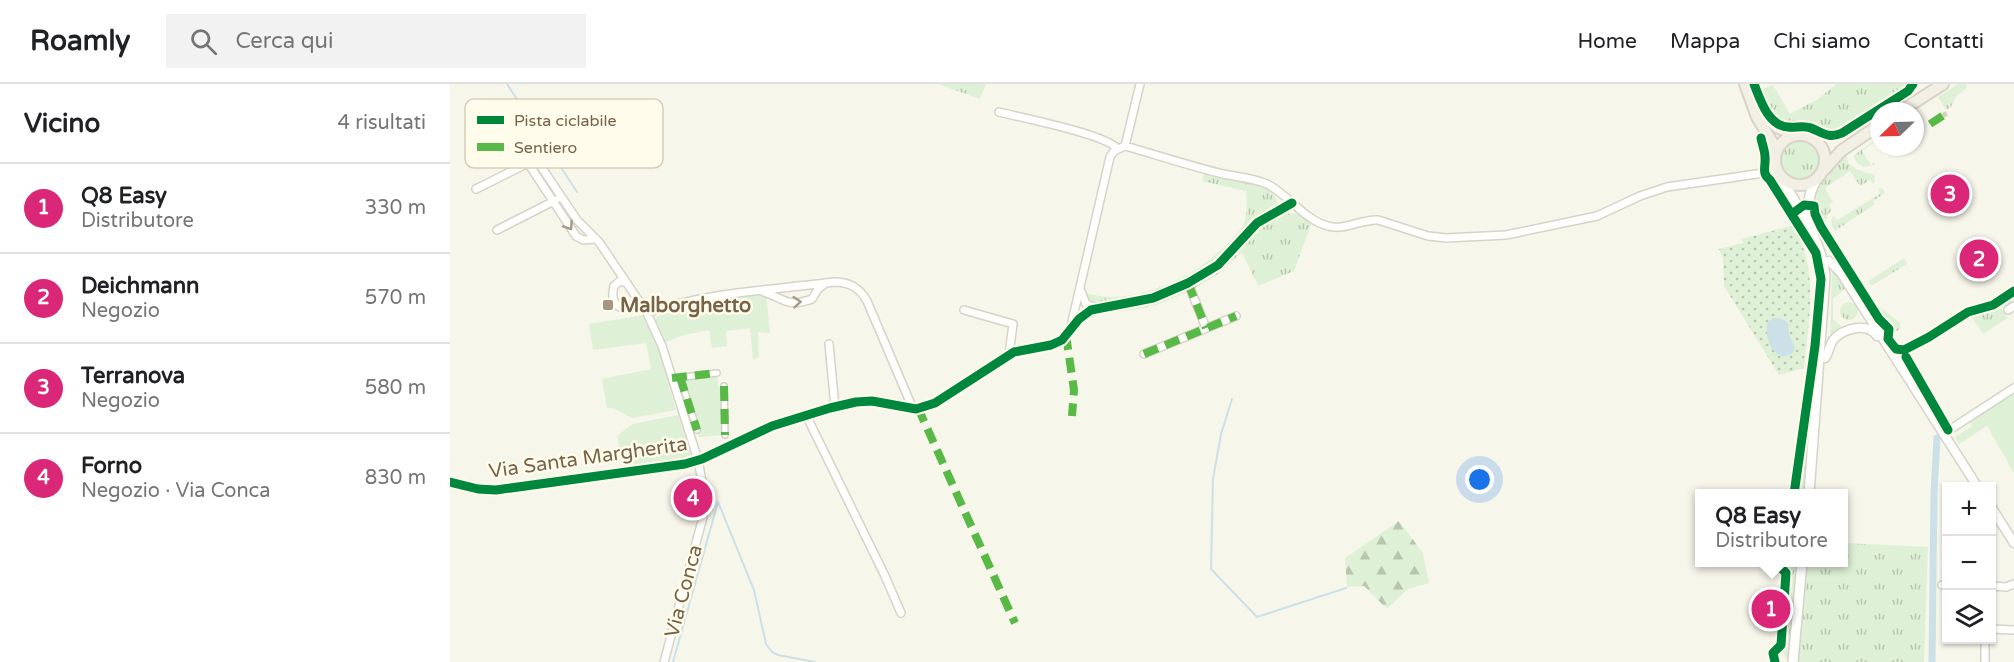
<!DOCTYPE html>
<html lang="it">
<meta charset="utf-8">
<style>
:root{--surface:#fff;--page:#f2f2f2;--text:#202124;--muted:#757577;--line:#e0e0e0;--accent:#db2777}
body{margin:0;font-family:"Varela Round",sans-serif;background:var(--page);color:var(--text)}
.controls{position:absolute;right:18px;bottom:18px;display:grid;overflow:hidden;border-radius:0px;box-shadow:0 2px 4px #0004}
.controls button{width:54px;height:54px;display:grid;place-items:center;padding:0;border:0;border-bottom:2px solid var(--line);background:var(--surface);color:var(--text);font:30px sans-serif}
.compass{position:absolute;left:1420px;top:18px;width:54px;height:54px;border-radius:50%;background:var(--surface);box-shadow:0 2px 4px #0004;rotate:247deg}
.you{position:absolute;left:1030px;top:396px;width:21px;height:21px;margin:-15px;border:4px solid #fff;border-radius:50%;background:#1a73e8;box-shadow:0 0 0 9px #1a73e833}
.badge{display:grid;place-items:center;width:39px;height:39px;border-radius:50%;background:var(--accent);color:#fff;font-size:20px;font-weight:700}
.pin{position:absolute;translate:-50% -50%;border:3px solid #fff;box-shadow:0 2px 6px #0006}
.popup{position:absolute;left:1245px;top:405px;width:153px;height:78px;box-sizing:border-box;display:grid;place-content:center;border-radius:0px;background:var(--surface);filter:drop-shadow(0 2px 4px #0005);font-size:20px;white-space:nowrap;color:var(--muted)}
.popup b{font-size:22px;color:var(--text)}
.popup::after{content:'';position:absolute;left:50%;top:100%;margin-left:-12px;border:12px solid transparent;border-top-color:var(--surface)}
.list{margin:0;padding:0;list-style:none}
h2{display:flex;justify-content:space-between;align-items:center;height:78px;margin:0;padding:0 24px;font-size:26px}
h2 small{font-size:20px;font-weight:400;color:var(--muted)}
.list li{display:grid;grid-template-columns:39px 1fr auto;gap:18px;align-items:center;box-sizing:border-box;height:90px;padding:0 24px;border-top:2px solid var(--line)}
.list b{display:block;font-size:22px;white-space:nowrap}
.list p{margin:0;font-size:20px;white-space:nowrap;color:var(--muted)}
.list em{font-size:20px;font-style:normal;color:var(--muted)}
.icon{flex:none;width:33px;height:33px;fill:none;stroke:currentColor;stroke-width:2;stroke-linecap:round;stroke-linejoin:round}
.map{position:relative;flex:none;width:1564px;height:578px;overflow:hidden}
header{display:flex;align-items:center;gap:36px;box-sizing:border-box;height:84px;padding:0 30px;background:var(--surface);border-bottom:2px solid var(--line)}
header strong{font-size:28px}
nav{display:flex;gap:33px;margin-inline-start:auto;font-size:21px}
.search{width:420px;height:54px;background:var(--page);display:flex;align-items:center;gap:15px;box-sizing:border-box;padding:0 21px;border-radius:0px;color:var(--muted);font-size:22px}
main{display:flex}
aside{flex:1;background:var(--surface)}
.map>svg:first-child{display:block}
</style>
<header>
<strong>Roamly</strong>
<div class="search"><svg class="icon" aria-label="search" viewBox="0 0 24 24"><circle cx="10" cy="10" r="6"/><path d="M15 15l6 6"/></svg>Cerca qui</div>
<nav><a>Home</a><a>Mappa</a><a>Chi siamo</a><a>Contatti</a></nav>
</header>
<main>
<aside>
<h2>Vicino<small>4 risultati</small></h2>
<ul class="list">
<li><span class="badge">1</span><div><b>Q8 Easy</b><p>Distributore</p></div><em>330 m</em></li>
<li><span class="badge">2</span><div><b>Deichmann</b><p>Negozio</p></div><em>570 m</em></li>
<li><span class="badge">3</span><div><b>Terranova</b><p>Negozio</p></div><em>580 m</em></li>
<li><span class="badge">4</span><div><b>Forno</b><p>Negozio · Via Conca</p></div><em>830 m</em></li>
</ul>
</aside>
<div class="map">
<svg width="1564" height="578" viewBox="0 0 1564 578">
<defs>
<pattern id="grass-tufts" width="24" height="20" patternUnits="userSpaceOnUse" patternTransform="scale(1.5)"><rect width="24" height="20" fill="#def0d5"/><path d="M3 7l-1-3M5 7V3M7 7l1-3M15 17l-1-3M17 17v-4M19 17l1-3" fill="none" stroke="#b9c6af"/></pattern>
<pattern id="forest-firs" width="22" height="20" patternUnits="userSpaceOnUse" patternTransform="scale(1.5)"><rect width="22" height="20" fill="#def0d5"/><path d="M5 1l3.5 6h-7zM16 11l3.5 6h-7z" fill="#b9c6af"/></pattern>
<pattern id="garden-dots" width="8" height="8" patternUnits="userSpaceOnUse" patternTransform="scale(1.5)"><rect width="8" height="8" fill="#def0d5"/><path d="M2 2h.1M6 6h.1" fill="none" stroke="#b9c6af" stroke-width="1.8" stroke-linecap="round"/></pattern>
</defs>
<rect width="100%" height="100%" fill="#f7f6eb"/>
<!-- grass -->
<path fill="url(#grass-tufts)" d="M488,0H536L530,15Z
M1298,0H1308L1310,6L1323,1L1340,30L1368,15L1386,0H1460L1454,8L1392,47C1379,53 1369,44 1357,41C1349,39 1341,43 1334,41C1316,36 1305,15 1298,0Z
M1508,0H1516L1517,4L1506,12L1501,23L1496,26L1488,13Z
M1429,53V55L1412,67L1421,81L1425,78V81L1414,83L1408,80L1403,72Z
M1330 76a20 20 0 1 1 40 0a20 20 0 1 1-40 0Z
M1400,65L1397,72L1398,79L1406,85L1424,91L1425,97L1423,100L1420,96L1410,102L1400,87L1375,104L1383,118L1379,121L1382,126L1377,131L1376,140L1419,210L1430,223L1450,239V245L1444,249L1433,239L1371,141L1365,126L1366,120L1361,119L1366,105L1379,92L1382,83Z
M754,89C775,94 826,95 828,121L803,137L771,173L737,197L708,209L687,215L645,220L637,218L633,209C642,210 651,213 660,213C705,212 749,190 780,157C785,152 791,146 794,139C798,129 797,118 796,107L752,97Z
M1429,104L1433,105L1435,109L1423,117L1425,120L1385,147C1382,142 1379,137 1384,132L1387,136L1430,110Z
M834,129L847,130L860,135L858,137L862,138L844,187L808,202L792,168L766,192L745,204L744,200C757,193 768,185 779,175C796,158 810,135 834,129Z
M1454,174L1457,180L1423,201L1419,200L1420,196Z
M1382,183L1396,201L1394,203L1395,205L1383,215V235L1394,245L1380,259Z
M1564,203V216L1551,224L1558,234L1533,250L1517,226L1543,217Z
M738,204L739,207C725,214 710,220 695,224C676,228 657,227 638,233L648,228L711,215Z
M1390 227a9 9 0 1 1 18 0a9 9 0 1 1-18 0Z
M1350,375L1357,376L1354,409L1346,410Z
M1393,459L1478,463L1474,578H1348L1357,479L1393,478Z
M1345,479H1348L1340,578H1338L1326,555L1331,497Z"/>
<!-- forest -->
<path fill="url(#forest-firs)" d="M949,437L973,469L979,499L958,505L937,525L914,502L897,503L895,474Z"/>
<!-- park -->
<path fill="#def0d5" d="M316,210L320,249L308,248L309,272L303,276L300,244L276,247L277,262L262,264L259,246L234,251L213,259L205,238L207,233L227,222Z
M194,231L210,270L226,326L182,334L163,324H157L152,295L201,285L196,259L143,266L139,240Z
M267,289L268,303L274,302L275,351L249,353L230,293Z
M1564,307V389L1537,342L1509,360L1505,353L1522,342L1518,336Z
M228,331L242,374L173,384L167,352L182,340Z"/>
<!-- garden -->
<path fill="url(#garden-dots)" d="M1344,141C1369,191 1359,231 1354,284L1329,291L1274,202L1273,175L1269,165L1293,159L1292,155Z"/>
<!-- water -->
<path fill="#cce0e8" d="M1323,234L1332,235L1338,239C1339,243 1338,246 1339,250C1342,261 1353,267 1333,273C1319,267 1316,254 1317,240Z"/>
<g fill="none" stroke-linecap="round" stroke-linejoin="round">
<!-- stream -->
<path stroke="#cce0e8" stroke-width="2" d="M57,0L127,108
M782,315L771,350L763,395L761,485L807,533L896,504
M268,418L304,506L316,560L322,568L328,571L365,578
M223,578L268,418"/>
<!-- canal -->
<path stroke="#cce0e8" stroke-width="7" d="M1482,578L1484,409L1487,354"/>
<!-- pedestrian-tunnel -->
<path stroke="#d7d1c2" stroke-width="5" stroke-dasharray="5 2.5" stroke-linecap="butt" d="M1480,40L1497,29"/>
<!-- pedestrian casing -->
<g stroke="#d6d3c9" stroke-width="8">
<path id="pedestrian" d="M230,293L247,346
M226,294L267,289
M274,302L275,351"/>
</g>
<!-- minor casing -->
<g stroke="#d6d3c9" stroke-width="10">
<path id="minor" d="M549,28C573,34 655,50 668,65
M675,62C707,71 740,82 773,90C788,93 803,94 817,100C839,111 854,136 878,142C894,147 911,135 928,136L978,152L996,154L1056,151L1147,132L1190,112L1217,103L1327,87
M78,79L126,152L133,156L146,155
M26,105L86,75L127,136L149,158L197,229L212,262L248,376L254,408L253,433L214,578
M47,146L106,116
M177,199L170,197L164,202C158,227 176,226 194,224
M738,199L756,244
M631,207L636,220L646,224
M314,208C335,215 337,224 362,215L368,205L376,199
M514,226L563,240L559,270
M1558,226L1564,222
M197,229C257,208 322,206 384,198C399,198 409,203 417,217L463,325
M621,242L660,73L664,67L675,62L690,0
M379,260L385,323
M694,270L786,232
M356,331L435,492L451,529
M1493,350L1564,304
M0,398L28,405L46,406L235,380L252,375L322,342L380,324L406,318L422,317L466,325L485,319L564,268L601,261L612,256L629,235L641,226L703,214L738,199L768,181L807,139L842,119
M1492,501H1496
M1542,502L1556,503L1564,500
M1542,545L1564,546
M1535,578V556"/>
</g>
<!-- tertiary casing -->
<g stroke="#d6d3c9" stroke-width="11">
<path id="tertiary" d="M1379,177L1391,189L1527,402
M1375,274C1379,269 1379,262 1383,256C1394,244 1417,238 1427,252
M1542,424L1564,459"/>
</g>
<!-- secondary casing -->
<g stroke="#d7d3c9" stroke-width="12">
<path id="secondary" d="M1332,94C1348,126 1372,156 1375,192L1359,410
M1366,144C1356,127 1357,113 1366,96
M1343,578L1352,478"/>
</g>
<!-- primary casing -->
<g stroke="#d9d3c9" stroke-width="14">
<path id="primary" d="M1295,0L1307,33L1322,58L1325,71
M1308,27L1328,44L1348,51
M1451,27L1493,0
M1325 76a25 25 0 1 1 50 0a25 25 0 1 1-50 0Z
M1374,86L1391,67L1429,41"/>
</g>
<!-- pedestrian -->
<use href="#pedestrian" stroke="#fefefc" stroke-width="5"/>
<!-- minor -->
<use href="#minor" stroke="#fefefc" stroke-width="7"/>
<!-- tertiary -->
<use href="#tertiary" stroke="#fefefc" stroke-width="8"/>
<!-- secondary -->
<use href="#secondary" stroke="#fefefc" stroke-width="9"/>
<!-- primary -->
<use href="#primary" stroke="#f2f0e5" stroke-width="10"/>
<!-- quiet -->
<path stroke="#58b947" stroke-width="8" stroke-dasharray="15 8" stroke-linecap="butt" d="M1480,40L1497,29
M738,199L756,244
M616,251L624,306L622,332
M694,270L786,232
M230,293L247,346
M222,294L267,289
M274,302L275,351
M468,324L565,539"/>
<!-- cycleway casing -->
<g stroke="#fffcec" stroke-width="13">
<path id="cycleway" d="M1304,0C1310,15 1318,42 1338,43C1346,44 1353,41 1361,44C1373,49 1379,55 1392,49L1458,7L1463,0
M1311,54C1312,60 1315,67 1315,73C1316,83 1311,89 1320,96L1366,169L1371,195L1365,262L1344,410
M1342,130L1354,121L1364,122L1365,130L1371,143L1429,235L1439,245L1438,255L1446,265L1454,266L1479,253L1518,228L1543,221L1564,207
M1456,273L1498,346
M0,398L28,405L46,406L235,380L252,375L322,342L380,324L406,318L422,317L466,325L485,319L564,268L601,261L612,256L629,235L641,226L703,214L738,199L768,181L807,139L842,119
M1325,578L1323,569L1331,561L1336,489L1332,485L1331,478"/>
</g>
<!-- cycleway -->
<use href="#cycleway" stroke="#00873e" stroke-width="9"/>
</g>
<!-- one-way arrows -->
<defs><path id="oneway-chevron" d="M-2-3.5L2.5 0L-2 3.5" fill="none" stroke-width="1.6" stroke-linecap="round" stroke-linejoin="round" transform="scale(1.5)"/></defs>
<g stroke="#a69988">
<use href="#oneway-chevron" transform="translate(119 142) rotate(56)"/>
<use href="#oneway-chevron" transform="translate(347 218) rotate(-5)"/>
</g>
<!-- markers -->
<rect fill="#a49682" stroke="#fffcec" stroke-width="2" x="152" y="215" width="12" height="12" rx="3"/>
<g text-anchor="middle" stroke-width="5" stroke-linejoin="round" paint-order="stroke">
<!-- poi labels -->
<g font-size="20" font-weight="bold" fill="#776349" stroke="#fffcec" text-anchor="start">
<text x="170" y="228">Malborghetto</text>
</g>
<!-- street labels -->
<g font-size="20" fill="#776349" stroke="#fffcec">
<text transform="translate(138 373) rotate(-8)" y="7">Via Santa Margherita</text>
<text transform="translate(233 507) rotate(-75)" y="7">Via Conca</text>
</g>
</g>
<!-- legend -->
<rect x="15" y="15" width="198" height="69" rx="9" fill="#fffcec" stroke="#d6cebb" stroke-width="1.5"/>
<rect x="27" y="32" width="27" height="8" fill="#00873e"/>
<rect x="27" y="59" width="27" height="8" fill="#58b947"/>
<g font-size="16" fill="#776349">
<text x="64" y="42">Pista ciclabile</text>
<text x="64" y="69">Sentiero</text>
</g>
</svg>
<div class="controls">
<button>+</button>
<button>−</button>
<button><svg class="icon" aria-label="layers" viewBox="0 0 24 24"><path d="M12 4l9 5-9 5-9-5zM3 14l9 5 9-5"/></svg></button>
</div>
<svg class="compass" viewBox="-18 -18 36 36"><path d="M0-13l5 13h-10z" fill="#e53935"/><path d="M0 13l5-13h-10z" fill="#757577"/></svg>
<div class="you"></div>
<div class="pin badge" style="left:1321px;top:525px">1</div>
<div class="popup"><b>Q8 Easy</b>Distributore</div>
<div class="pin badge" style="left:1529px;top:175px">2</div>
<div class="pin badge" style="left:1500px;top:110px">3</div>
<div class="pin badge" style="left:243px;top:414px">4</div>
</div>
</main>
